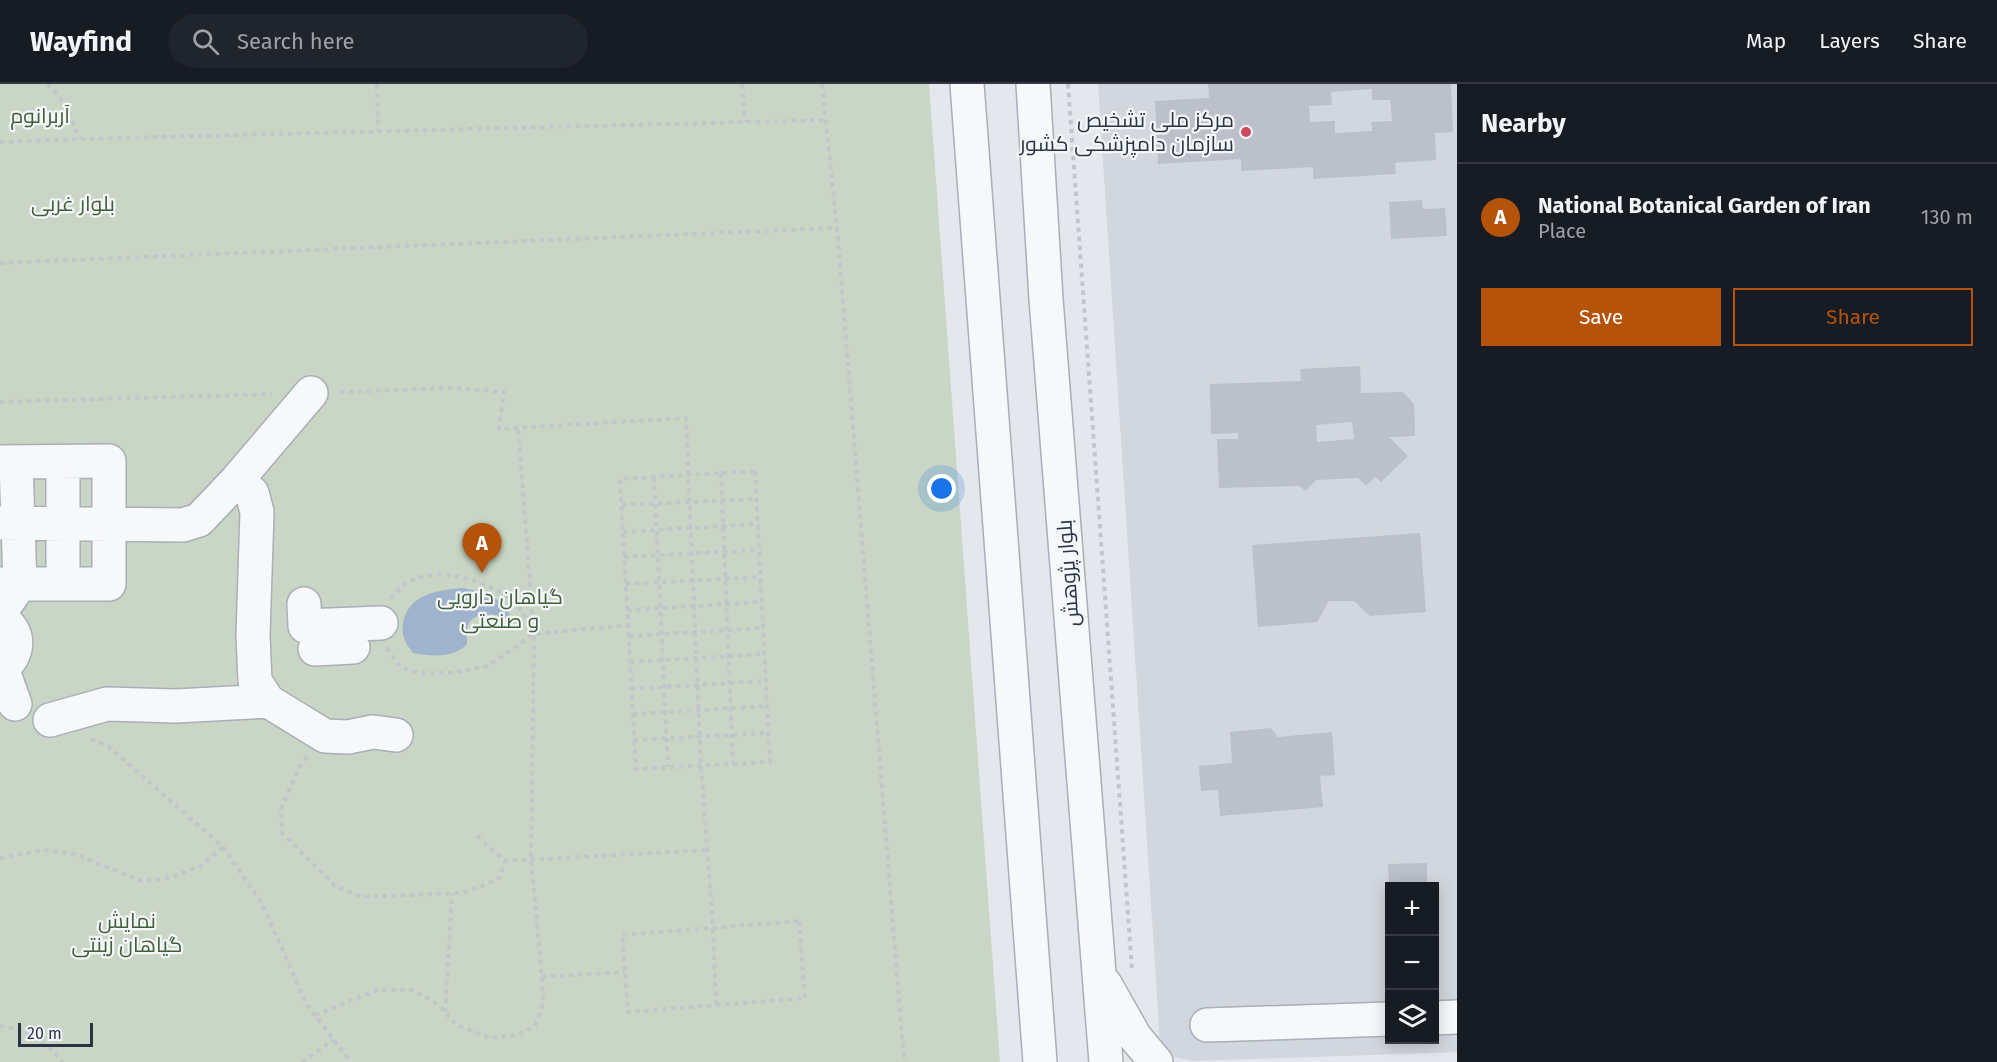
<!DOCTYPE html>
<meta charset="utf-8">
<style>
:root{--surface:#171b24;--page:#20242c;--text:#f1f3f6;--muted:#9ea1a6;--line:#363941;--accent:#b45309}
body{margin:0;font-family:"Fira Sans",Cairo,sans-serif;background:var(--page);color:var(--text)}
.controls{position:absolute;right:18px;bottom:18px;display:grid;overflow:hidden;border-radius:0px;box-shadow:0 3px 15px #0003}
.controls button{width:54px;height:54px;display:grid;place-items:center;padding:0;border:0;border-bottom:2px solid var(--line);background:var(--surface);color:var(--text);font:30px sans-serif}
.scale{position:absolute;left:18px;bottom:15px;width:75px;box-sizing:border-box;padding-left:6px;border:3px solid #2b3445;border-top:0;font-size:16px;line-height:21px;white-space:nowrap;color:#2b3445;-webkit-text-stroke:4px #f4f6f9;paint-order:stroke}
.you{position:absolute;left:942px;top:405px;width:21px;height:21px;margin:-15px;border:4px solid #fff;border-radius:50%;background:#1a73e8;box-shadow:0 0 0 9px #1a73e833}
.badge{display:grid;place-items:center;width:39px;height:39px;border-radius:50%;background:var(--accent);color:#fff;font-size:20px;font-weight:700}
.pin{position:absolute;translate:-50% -50px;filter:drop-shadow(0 2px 3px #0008)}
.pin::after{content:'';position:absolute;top:32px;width:21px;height:18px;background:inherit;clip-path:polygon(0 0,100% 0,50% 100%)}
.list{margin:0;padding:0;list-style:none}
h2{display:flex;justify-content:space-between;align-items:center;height:78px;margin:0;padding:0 24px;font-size:26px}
h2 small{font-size:20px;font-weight:400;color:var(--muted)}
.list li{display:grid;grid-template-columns:39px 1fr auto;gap:18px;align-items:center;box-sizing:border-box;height:108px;padding:0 24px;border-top:2px solid var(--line)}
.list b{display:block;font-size:22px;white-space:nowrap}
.list p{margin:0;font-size:20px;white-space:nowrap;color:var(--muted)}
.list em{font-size:20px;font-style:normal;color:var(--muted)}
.actions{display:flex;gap:12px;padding:18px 24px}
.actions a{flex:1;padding:14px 0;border:2px solid var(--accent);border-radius:0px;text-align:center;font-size:21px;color:var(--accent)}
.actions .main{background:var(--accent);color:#fff}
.icon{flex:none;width:33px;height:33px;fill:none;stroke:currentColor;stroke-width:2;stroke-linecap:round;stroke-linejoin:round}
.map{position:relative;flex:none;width:1457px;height:978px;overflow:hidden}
header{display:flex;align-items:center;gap:36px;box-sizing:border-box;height:84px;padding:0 30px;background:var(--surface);border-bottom:2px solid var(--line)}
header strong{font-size:28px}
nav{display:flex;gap:33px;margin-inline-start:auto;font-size:21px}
.search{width:420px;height:54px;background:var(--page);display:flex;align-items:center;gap:15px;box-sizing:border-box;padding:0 21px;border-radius:33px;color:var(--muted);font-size:22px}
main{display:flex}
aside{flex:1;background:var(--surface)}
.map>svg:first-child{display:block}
</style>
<header>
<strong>Wayfind</strong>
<div class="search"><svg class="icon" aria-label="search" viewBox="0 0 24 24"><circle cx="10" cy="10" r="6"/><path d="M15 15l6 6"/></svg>Search here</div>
<nav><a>Map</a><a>Layers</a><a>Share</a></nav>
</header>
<main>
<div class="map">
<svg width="1457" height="978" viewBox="0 0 1457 978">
<rect width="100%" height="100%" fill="#e4e7ec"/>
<!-- built -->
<path fill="#d2d6de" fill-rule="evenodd" d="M1098,0H1457V968L1194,977L1174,973L1160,959ZM1390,802H1434V956H1390Z"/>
<!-- green -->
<path fill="#c9d6c5" d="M0,0H929L1000,978H0Z"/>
<!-- water -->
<path fill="#9fb4cc" d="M463,504C483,508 508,514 511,537C500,530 476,525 468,541C466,546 467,554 467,560C453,575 431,572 413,569C405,559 401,551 403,539C408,510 438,506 463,504Z"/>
<!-- building -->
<path fill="#bbc0ca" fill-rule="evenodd" d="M1208,0H1451L1453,48L1435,49L1436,76L1395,79L1396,90L1313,95V83L1241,87V75L1158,80L1155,17L1209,14ZM1372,5V16H1390L1392,37L1371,38L1372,47L1335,49V37L1310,38L1309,22L1332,21L1331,8Z
M1422,116L1423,125L1445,124L1447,152L1391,155L1389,118Z
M1360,282L1361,309L1403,308L1414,320L1415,352L1389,353L1408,372L1381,398L1375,393L1366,402L1358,394L1316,396L1306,407L1299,402L1219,404L1217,355H1238V349L1211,350L1210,300L1301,297L1300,285ZM1352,338L1354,355L1317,358L1316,341Z
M1420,449L1426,528L1370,532L1354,517H1329L1317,538L1258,543L1252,461Z
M1271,644L1278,653L1332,648L1335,691L1320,692L1323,723L1220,732L1218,706L1201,707L1199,682L1232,679L1230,648Z
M1427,779V802H1389L1388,780Z"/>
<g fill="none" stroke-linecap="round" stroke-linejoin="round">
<!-- minor casing -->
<g stroke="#a9aeb7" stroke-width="36">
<path id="minor" d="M967,0L1040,978
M1033,0L1046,215L1106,978
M0,378L109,377V500H0
M237,396L252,409L257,428L253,551L255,597L268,617L325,652L348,653L373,648L396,651
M0,439L183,441L199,436L237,396L311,309
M63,500V378
M304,520L305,542L381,539
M0,529L20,500L16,378
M0,535C22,546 20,573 0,585
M315,565L353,563
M2,584L15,620
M50,636L107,620L176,622L268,617
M1105,900L1135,953L1156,978
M1434,934L1457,933
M1207,941L1390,935"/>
</g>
<!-- path -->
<path stroke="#c2c5cb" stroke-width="4" stroke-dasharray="4.5 4.5" stroke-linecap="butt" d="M47,0C64,15 72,33 79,55
M377,0L378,47
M742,0L745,38
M822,0L837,144L904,978
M1068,0L1132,886
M0,58L79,55L826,36
M0,179L837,144
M340,308L450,304L504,308L499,345L686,334L701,681L713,844L716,921
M0,318L272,310
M755,387L770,678L636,685L620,395Z
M721,389L733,680
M654,393L668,683
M622,421L756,415
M623,448L757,440
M624,473L759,466
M626,500L760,493
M391,515C417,474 480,492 512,516C521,523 527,537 533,547
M627,526L761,518
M629,552L763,544
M387,564L401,584L421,589H452L488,582L534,550L628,541
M630,578L765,570
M631,605L766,597
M633,630L767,622
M91,655L108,662L223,763L262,820L307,921L351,978
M634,656L769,649
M307,673L300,682L281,725L282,749L335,802L363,813L462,809L482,802L500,793L505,777
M477,752L505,777L707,766
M0,774L44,766L74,770L142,797L169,794L201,782L223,763
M799,837L805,914L628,928L622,851Z
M542,893L625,888
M445,928L452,810
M315,931L378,906H413L439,921L455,940L490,954L518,951L535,942L543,920L542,893L531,776L534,550L518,344
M0,942L25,947L53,967L63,978
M302,978L334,956"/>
<!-- minor -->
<use href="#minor" stroke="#f7f8fa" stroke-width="33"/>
</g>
<!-- markers -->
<circle fill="#d1495b" stroke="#f4f6f9" stroke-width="2" cx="1246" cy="48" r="6"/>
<g text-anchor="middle" stroke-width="4.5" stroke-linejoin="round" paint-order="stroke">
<!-- park labels -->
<g font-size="21" fill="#3f6138" stroke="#f4f6f9">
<text x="40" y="39">آربرانوم</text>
<text x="73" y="127">بلوار غربی</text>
<text x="500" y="520">گیاهان دارویی<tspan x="500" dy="24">و صنعتی</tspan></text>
<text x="127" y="844">نمایش<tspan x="127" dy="24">گیاهان زینتی</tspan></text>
</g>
<!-- poi labels -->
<g font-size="21" fill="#2b3445" stroke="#f4f6f9" text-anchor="end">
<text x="1234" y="43">مرکز ملی تشخیص<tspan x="1234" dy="24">سازمان دامپزشکی کشور</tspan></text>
</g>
<!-- street labels -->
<g font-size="21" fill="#2b3445" stroke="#f4f6f9">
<text transform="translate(1068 489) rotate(-94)" y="7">بلوار پژوهش</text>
</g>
</g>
</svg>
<div class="controls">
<button>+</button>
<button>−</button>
<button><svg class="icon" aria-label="layers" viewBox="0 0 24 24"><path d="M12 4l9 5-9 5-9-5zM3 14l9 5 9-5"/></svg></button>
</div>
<div class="scale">20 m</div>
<div class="you"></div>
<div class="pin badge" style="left:482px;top:489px">A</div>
</div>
<aside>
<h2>Nearby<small></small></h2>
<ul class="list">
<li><span class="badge">A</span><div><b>National Botanical Garden of Iran</b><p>Place</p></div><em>130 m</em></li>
</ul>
<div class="actions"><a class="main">Save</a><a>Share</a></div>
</aside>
</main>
